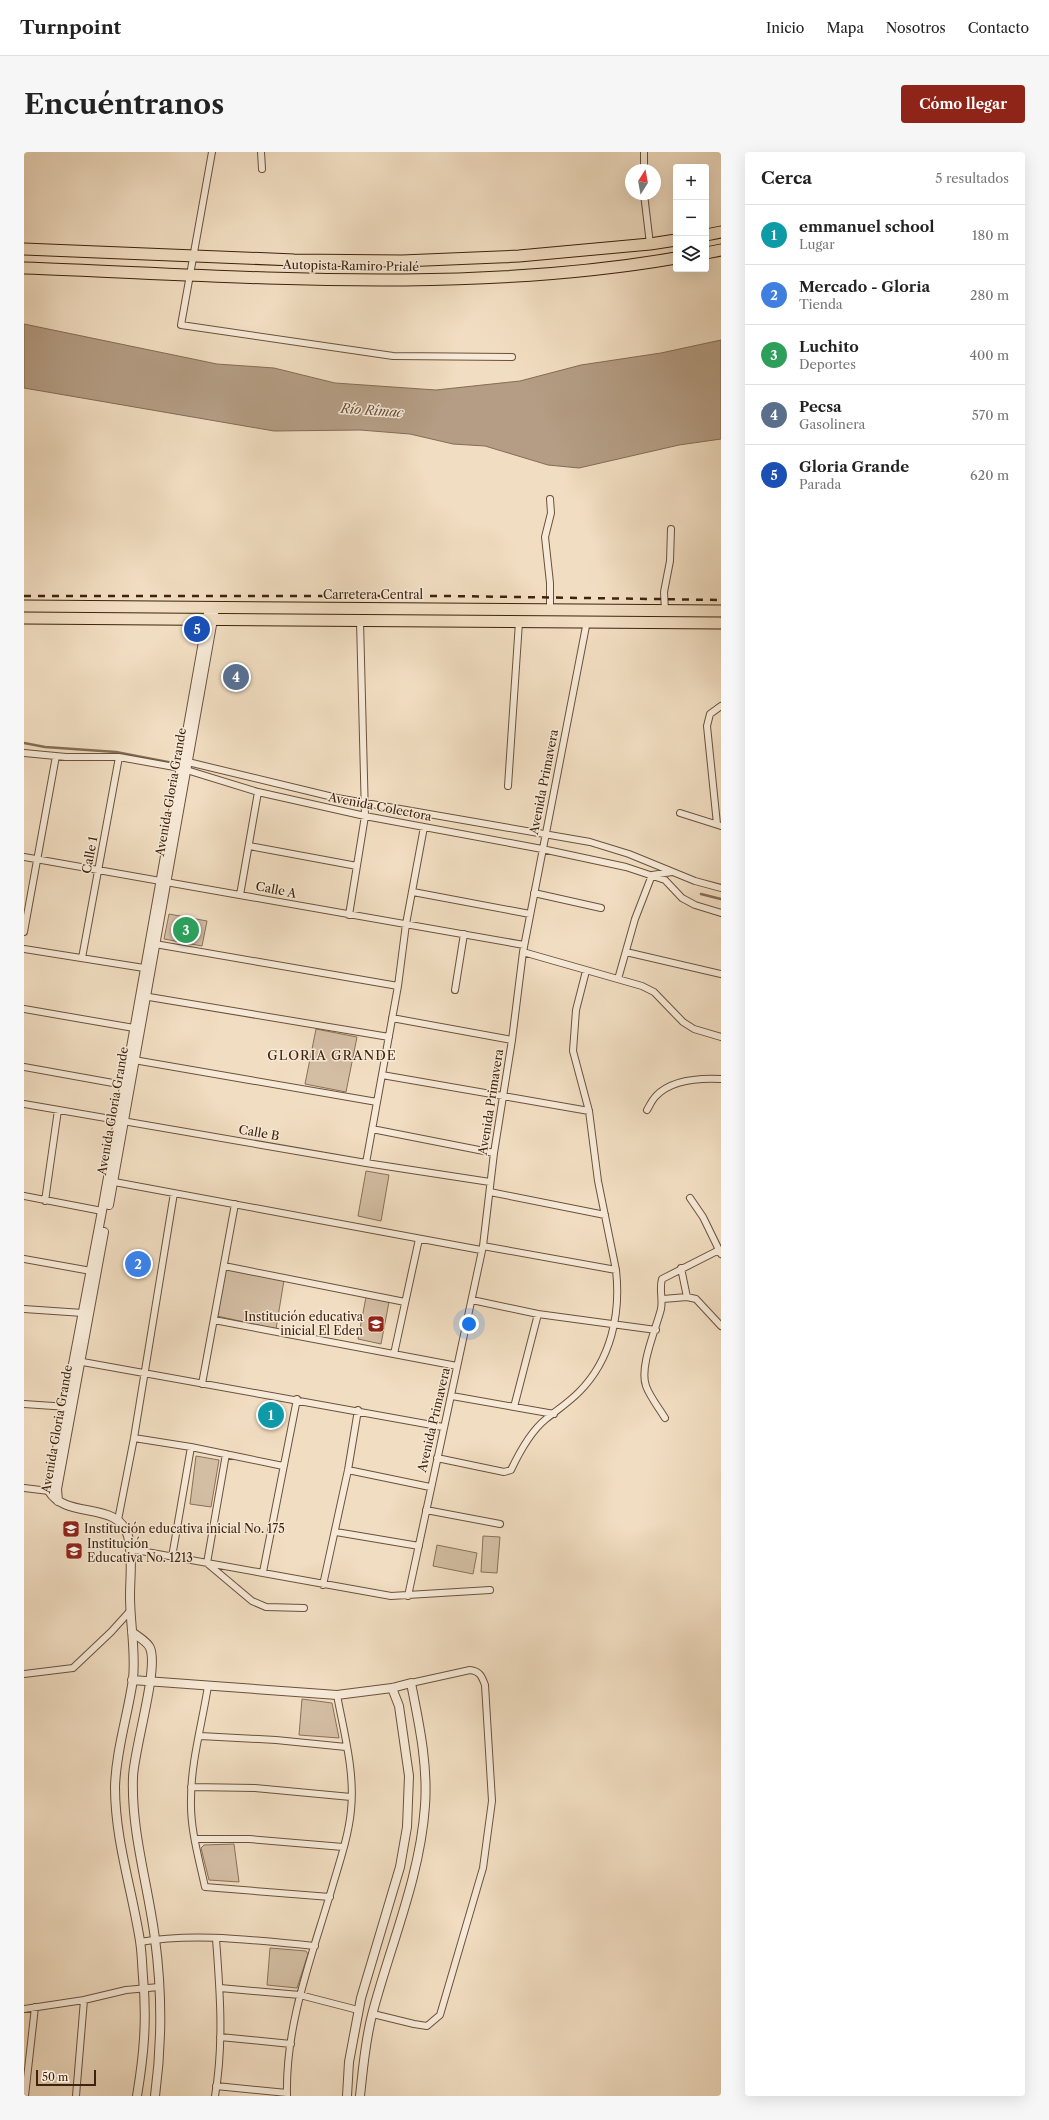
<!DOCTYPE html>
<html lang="es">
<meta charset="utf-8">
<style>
:root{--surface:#fff;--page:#f6f6f6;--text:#222;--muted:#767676;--line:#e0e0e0;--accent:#8f2418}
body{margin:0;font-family:"Libre Caslon Text",serif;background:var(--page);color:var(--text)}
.controls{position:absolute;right:12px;top:12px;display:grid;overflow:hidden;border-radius:4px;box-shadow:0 4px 16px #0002}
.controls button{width:36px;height:36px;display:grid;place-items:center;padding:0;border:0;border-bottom:1px solid var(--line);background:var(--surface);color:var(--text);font:20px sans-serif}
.compass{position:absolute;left:601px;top:12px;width:36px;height:36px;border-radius:50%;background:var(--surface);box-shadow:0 4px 16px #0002;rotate:11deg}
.scale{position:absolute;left:12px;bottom:10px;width:60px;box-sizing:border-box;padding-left:4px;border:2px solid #3e220e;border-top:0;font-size:11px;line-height:14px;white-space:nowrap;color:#3e220e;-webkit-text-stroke:3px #f6e9d7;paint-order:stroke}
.you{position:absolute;left:445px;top:1172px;width:14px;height:14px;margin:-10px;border:3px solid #fff;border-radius:50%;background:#1a73e8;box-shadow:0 0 0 6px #1a73e833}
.badge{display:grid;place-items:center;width:26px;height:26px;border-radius:50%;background:var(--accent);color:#fff;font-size:13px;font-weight:700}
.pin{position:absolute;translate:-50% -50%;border:2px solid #fff;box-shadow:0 1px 4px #0006}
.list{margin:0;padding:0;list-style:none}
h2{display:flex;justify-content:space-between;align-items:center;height:52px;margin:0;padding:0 16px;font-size:17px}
h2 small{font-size:13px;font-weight:400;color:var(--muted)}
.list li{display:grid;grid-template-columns:26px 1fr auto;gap:12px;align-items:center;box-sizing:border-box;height:60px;padding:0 16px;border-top:1px solid var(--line)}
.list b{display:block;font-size:15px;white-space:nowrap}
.list p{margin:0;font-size:13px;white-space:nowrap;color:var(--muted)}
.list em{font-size:13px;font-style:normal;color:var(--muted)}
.icon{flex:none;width:22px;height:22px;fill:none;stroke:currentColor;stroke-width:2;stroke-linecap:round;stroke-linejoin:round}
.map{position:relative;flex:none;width:697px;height:1944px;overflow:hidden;border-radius:4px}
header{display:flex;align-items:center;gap:24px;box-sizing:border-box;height:56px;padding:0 20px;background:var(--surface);border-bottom:1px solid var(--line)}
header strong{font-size:19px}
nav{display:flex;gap:22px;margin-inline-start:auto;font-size:14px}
.intro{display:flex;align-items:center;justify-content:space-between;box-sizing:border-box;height:96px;padding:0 24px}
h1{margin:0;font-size:28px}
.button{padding:10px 18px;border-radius:4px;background:var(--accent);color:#fff;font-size:14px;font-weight:700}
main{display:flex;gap:24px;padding:0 24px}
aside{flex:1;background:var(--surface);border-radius:4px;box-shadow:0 4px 16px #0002}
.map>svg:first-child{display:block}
</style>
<header>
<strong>Turnpoint</strong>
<nav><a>Inicio</a><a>Mapa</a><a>Nosotros</a><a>Contacto</a></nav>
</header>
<div class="intro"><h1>Encuéntranos</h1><a class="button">Cómo llegar</a></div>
<main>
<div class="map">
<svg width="697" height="1944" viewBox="0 0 697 1944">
<rect width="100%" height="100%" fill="#f1ddc1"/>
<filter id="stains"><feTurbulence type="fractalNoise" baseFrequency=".005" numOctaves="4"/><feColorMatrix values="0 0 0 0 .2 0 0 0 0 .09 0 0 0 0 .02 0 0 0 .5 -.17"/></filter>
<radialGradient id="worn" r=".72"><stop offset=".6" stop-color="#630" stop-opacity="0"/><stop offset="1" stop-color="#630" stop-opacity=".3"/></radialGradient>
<!-- green -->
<path fill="#d3bda3" stroke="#887058" d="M145,762L183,769L178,794L140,787Z
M292,877L333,885L322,940L281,932Z
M342,1019L365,1023L357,1069L334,1064Z
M201,1116L260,1128L252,1177L193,1164Z
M342,1145L365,1150L357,1192L334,1187Z
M172,1304L195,1308L187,1355L166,1352Z
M459,1384L476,1385L473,1421L457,1420Z
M413,1393L453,1401L449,1422L409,1414Z
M278,1547L308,1551L315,1586L275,1583Z
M210,1692L215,1730L185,1728L177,1696L180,1693Z
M246,1796L282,1799L284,1802L273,1836L243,1833Z"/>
<!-- water -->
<path fill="#b49d84" stroke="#856c55" d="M0,172L193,212L250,216L311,231L412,238L496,229L557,213L637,201L697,188V287L655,293L555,316L524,313L461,294L429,292L386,282L336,278L250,279L0,236Z"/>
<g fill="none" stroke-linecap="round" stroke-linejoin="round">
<!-- stream -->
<path stroke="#856c55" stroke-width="2.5" d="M0,591L21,595L92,600L154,612
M677,742L697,747"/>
<!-- minor casing -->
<g stroke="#6b513b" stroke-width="8">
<path id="minor" d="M188,0L157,173L369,204L488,205
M237,0L238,17
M620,0V18
M620,42L626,92
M526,457V431L521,385L527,361L526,347
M641,459L640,440L646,409L647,377
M0,601L42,605H95L156,616L234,640L341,664L518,697L602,715L641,728L658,746L671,753L697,761
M164,610L313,646L566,690L605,702L671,729L697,736
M484,634L495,470
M656,661L697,674
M693,672L683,574L686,562L697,554
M225,694L333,714
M0,705L500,793
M389,740L506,762
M510,741L577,756
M216,743L234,640
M325,763L341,664L336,469
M0,780L32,604
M131,792L374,834
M0,797L120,816
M499,800L618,834L630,840L659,870L670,877L697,885
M602,800L697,822
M58,806L95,605
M594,827L611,767L628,723L648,720
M431,838L440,782
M119,844L365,885
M0,857L110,876
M368,866L488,888
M110,908L353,950
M0,915L100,933
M358,923L565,959
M0,952L342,1011L466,1030
M623,958C626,953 628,948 632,944C647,928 676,926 697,927
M348,977L470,1001
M342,1011L374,834L382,772L400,675
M85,1029L457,1098
M466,1040L581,1063
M0,1044L78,1059
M666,1046L679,1065L697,1102
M21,1049L34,958
M459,1094L592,1118
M0,1107L67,1119
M200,1114L381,1150
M657,1116L663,1145
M639,1147L663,1145L672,1147L697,1174
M448,1148L514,1162L632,1178
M0,1157L59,1161
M190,1168L433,1214
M370,1202L395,1087
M53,1209L419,1275
M178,1232L211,1052
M428,1244L530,1262
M0,1252L44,1255
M490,1255L514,1162
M641,1266C635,1256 626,1245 622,1234C615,1215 632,1177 637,1157C639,1147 635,1137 638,1127L695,1098
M110,1286L167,1295L259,1314
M413,1306L480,1320L487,1318C495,1301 507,1279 522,1267C533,1258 544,1251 555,1240C587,1208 597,1162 592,1118L574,1029L565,959L549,899L552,858L562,819
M324,1318L406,1335
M0,1336L25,1339
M402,1358L476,1372
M94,1368L110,1286L150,1041
M312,1380L395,1394
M106,1397L367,1444L466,1438
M148,1405L167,1295
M183,1411L202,1302
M184,1412L228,1449L242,1455L280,1456
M239,1420L273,1247
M299,1433L324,1318L334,1258
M384,1444L459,1094L470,1001L488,888L499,800L563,469
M0,1522L49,1516L87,1480L106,1459
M184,1534C178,1572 167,1610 167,1647C166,1677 175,1707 181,1735L306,1745
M176,1584L252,1588L322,1595
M167,1635L231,1636L327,1645
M171,1687H225L319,1695
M116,1790C174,1780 234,1789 291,1794
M196,1836L276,1843L334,1858
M0,1857L60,1848
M349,1862L390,1872L403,1874L416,1863L459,1716L468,1649L461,1533C458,1525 456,1519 446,1518L387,1531
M196,1885L267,1892
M192,1934L263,1941
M1,1944L11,1855
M52,1944L60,1848L102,1838L135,1835
M191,1944C200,1892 196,1839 192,1787
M263,1944C261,1870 290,1799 310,1729C317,1706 325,1681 327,1658C331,1620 320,1581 313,1543"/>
</g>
<!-- tertiary casing -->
<g stroke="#6b513b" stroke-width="10">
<path id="tertiary" d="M85,1053L191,456
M34,1349L33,1337L80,1080
M108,1480C113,1484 124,1490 126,1496C135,1516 110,1597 109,1625C107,1680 124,1732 131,1787C138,1839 138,1892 131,1944
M108,1528L313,1543L368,1536L387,1531C395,1572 404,1612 401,1654C396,1726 366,1794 348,1863C341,1890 339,1917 336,1944
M113,1944C120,1902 123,1868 119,1825C118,1813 118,1801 116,1789C108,1737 91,1688 91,1635C92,1598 104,1563 109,1527C112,1499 106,1472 106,1444C106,1425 109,1403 104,1384C94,1348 42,1368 25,1339L78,1059L185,456
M323,1944L325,1910L337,1846L376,1715L383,1675L385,1624L375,1554L368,1536"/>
</g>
<!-- trunk casing -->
<g stroke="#3e220e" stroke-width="13">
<path id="trunk" d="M682,83L697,80
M0,97L270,108L378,109L495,104L626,92L652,88
M682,101L697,98
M0,116C217,124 437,143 652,106
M0,454L697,459
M0,466L697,471"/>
</g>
<!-- minor -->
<use href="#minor" stroke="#f6e9d7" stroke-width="6"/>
<!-- tertiary -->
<use href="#tertiary" stroke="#f6e9d7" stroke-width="8"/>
<!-- trunk -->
<use href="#trunk" stroke="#f1ddc1" stroke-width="11"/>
<!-- rail -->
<path stroke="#3e220e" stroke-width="2.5" stroke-dasharray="7 7" stroke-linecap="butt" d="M0,444H425L697,448"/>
</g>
<!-- icons -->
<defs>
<g id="school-square" transform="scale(0.9)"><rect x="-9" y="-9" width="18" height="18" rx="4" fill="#8f2418" stroke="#f6e9d7"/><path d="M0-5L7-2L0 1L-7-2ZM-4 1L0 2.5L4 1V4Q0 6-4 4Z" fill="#fff"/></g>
</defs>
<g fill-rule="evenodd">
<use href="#school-square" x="352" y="1172"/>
<use href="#school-square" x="47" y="1377"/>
<use href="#school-square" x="50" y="1399"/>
</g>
<g text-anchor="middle" stroke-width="3" stroke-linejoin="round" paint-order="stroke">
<!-- street labels -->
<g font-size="12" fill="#3e220e" stroke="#f6e9d7">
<text transform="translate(327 114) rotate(1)" y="4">Autopista Ramiro Prialé</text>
<text x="349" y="447">Carretera Central</text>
<text transform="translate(520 630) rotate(-79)" y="4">Avenida Primavera</text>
<text transform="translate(147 640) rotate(-80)" y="4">Avenida Gloria Grande</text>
<text transform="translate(356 655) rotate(11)" y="4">Avenida Colectora</text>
<text transform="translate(66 703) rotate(-79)" y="4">Calle 1</text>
<text transform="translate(252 738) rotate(11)" y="4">Calle A</text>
<text transform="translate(467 950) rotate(-81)" y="4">Avenida Primavera</text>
<text transform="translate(89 959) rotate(-80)" y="4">Avenida Gloria Grande</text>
<text transform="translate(235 981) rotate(10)" y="4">Calle B</text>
<text transform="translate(410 1268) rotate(-77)" y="4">Avenida Primavera</text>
<text transform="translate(33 1277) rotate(-80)" y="4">Avenida Gloria Grande</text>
</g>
<!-- poi labels -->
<g font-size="12" fill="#3e220e" stroke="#f6e9d7" text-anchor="start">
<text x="339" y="1169" text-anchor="end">Institución educativa<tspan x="339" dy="14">inicial El Eden</tspan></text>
<text x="60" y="1381">Institución educativa inicial No. 175</text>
<text x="63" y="1396">Institución<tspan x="63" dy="14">Educativa No. 1213</tspan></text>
</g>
<!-- water labels -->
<g font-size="13" font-style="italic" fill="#674d37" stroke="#f6e9d7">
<text transform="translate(348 258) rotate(4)" y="5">Río Rímac</text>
</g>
<!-- neighbourhood labels -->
<g font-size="13" letter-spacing="1" fill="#3e220e" stroke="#f6e9d7">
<text x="308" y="908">GLORIA GRANDE</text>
</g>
</g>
<rect width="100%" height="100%" filter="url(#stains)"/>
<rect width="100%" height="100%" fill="url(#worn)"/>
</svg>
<div class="controls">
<button>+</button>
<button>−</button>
<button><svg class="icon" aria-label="layers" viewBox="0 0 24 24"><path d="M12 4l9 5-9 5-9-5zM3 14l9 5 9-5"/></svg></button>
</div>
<svg class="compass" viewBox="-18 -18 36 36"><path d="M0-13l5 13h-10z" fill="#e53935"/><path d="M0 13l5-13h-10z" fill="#767676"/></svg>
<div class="scale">50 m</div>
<div class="you"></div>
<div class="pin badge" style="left:247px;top:1263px;background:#0f9aa8">1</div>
<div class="pin badge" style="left:114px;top:1112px;background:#3f7fe0">2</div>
<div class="pin badge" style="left:162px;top:778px;background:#2e9e5b">3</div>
<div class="pin badge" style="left:212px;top:525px;background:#5c6f8a">4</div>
<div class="pin badge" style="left:173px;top:477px;background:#1a4fb4">5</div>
</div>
<aside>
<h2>Cerca<small>5 resultados</small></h2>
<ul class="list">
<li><span class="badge" style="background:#0f9aa8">1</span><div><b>emmanuel school</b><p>Lugar</p></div><em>180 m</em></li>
<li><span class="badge" style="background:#3f7fe0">2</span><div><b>Mercado - Gloria</b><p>Tienda</p></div><em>280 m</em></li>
<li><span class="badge" style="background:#2e9e5b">3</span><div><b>Luchito</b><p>Deportes</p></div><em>400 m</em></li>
<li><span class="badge" style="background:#5c6f8a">4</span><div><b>Pecsa</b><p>Gasolinera</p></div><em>570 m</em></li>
<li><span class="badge" style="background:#1a4fb4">5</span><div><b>Gloria Grande</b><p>Parada</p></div><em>620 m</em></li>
</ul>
</aside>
</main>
